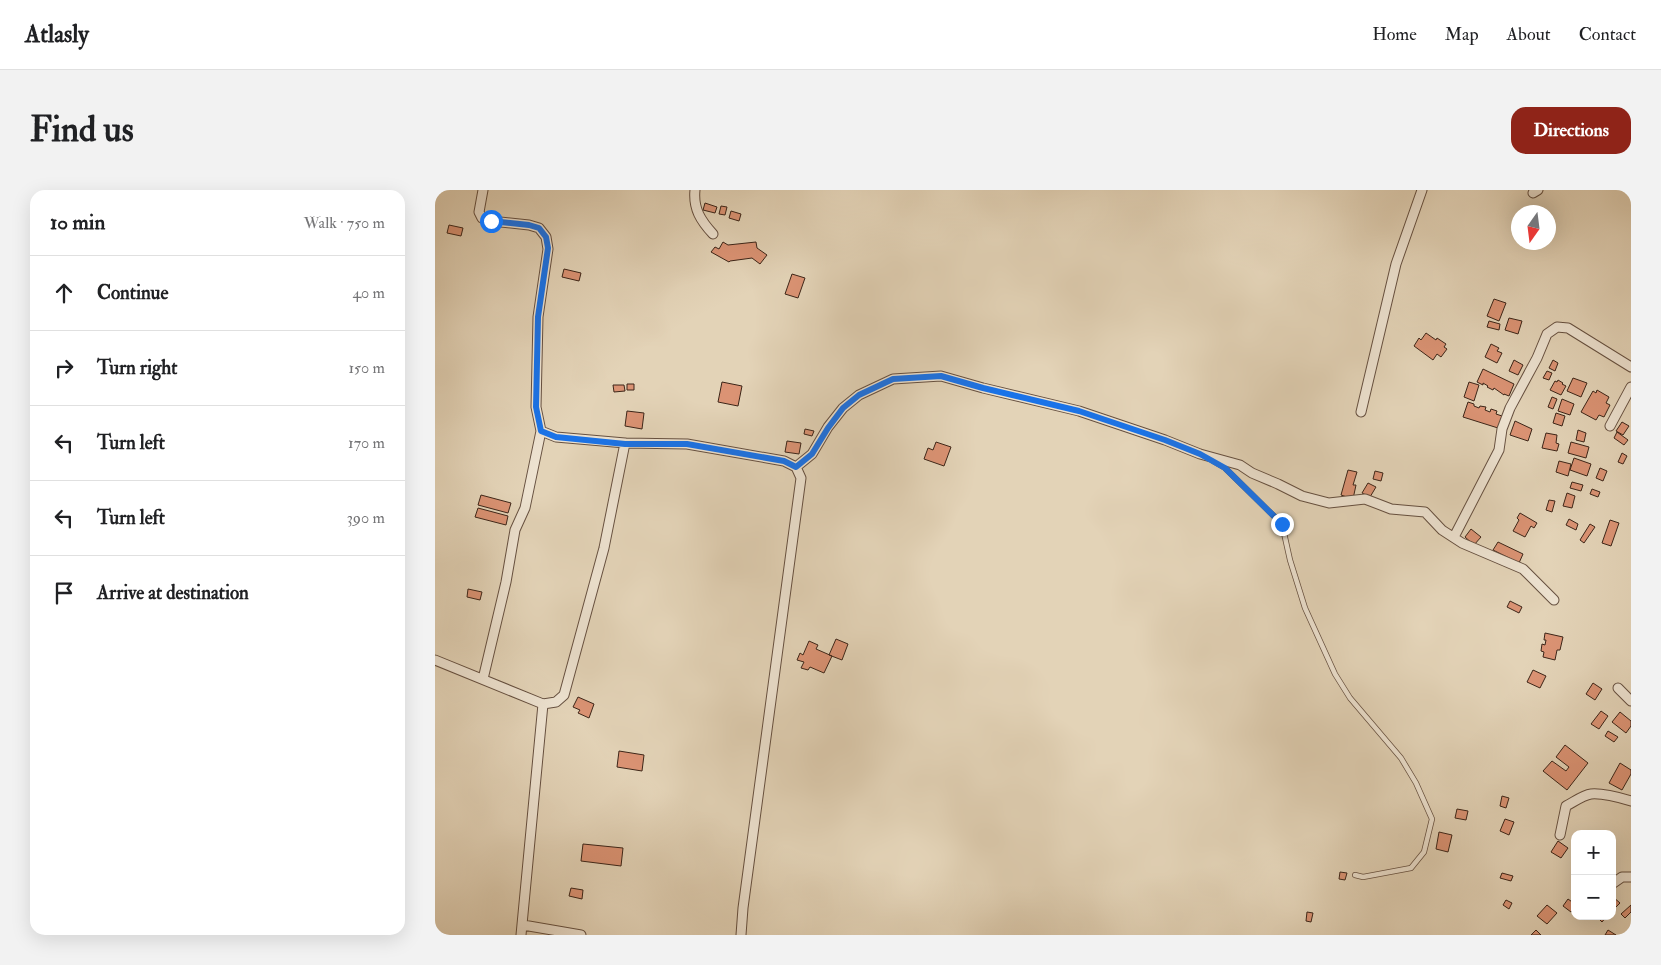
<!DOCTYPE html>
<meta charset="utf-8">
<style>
:root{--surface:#fff;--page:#f2f2f2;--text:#202124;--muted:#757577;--line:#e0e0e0;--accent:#8f2418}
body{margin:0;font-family:"IM FELL Double Pica",serif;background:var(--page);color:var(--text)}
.controls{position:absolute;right:15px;bottom:15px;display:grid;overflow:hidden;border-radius:10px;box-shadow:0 5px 20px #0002}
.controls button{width:45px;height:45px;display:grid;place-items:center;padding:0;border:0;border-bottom:1px solid var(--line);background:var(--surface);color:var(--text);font:25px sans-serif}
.compass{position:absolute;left:1076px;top:15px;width:45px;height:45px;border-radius:50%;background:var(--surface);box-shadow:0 5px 20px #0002;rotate:194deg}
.stop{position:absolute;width:15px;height:15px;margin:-11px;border:4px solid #1a73e8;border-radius:50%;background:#fff}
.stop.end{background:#1a73e8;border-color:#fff;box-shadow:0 1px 5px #0008}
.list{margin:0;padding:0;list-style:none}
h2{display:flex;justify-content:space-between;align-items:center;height:65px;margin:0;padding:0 20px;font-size:21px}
h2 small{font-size:16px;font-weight:400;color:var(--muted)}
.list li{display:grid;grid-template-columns:32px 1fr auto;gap:15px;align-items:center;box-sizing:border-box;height:75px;padding:0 20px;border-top:1px solid var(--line)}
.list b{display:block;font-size:19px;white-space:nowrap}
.list em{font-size:16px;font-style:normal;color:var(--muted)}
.icon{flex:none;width:28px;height:28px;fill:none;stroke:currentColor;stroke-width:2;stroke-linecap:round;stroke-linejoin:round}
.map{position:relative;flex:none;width:1196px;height:745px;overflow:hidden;border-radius:15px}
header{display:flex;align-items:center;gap:30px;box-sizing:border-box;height:70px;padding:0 25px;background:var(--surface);border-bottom:1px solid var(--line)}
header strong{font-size:24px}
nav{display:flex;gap:28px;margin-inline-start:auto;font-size:18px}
.intro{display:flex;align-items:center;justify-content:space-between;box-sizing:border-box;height:120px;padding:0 30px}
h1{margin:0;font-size:35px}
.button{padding:12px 22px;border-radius:15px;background:var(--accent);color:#fff;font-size:18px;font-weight:700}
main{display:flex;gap:30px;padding:0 30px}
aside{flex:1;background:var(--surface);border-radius:15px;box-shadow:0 5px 20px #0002}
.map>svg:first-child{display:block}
</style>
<header>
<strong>Atlasly</strong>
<nav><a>Home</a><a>Map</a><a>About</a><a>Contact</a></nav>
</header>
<div class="intro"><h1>Find us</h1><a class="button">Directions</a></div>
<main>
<aside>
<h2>10 min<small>Walk · 750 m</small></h2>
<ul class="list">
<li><svg class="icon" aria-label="ahead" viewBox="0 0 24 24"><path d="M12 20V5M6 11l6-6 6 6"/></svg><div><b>Continue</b></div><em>40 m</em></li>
<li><svg class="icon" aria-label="right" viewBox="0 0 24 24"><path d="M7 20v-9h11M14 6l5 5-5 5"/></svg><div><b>Turn right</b></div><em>150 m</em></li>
<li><svg class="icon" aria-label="left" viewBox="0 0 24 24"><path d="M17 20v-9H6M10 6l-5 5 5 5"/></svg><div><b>Turn left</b></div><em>170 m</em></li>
<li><svg class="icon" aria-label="left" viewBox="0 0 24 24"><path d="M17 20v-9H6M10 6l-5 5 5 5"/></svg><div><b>Turn left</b></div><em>390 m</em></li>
<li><svg class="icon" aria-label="arrive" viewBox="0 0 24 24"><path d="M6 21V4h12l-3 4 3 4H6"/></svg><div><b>Arrive at destination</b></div></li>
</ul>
</aside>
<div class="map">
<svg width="1196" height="745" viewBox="0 0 1196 745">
<rect width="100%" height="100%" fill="#e3d3b7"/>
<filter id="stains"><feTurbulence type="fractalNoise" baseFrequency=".004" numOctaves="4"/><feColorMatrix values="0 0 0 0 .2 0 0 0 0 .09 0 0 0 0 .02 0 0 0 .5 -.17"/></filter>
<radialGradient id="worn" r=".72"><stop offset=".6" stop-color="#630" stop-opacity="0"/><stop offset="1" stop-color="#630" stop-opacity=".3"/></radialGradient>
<!-- building -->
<path fill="#db9374" stroke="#3c2518" d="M270,13L282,17L280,23L268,20Z
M286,16L292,17L290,25L284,24Z
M296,21L306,24L304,31L294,28Z
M14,35L28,38L26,46L12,43Z
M288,52L293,55L321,52L322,58L332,65L325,74L317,68L295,71L294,72L276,62L280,57L284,59Z
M129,79L146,83L144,91L127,87Z
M357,84L370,88L363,108L350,104Z
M1059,109L1071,113L1064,131L1052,126Z
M1074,128L1087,131L1083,144L1070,140Z
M1054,131L1065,134L1064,140L1052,137Z
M991,143L1001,150L1002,148L1011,154L1009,157L1012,159L1006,167L1002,164L998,170L979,156L984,148L986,150Z
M1056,154L1064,158L1062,161L1067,163L1062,173L1050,167Z
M1079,170L1088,175L1083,185L1074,181Z
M1118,170L1123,173L1120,181L1114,178Z
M1048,179L1079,194L1074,206L1069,204V205L1059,198L1058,200L1052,197L1053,196L1048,193V195L1042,192Z
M1112,181L1117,183L1114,190L1108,188Z
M1138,188L1152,193L1146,207L1132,201Z
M1123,190L1128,193L1127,194L1131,196L1126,205L1115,200L1120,191L1122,192Z
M287,192L307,196L303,216L283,212Z
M1034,192L1044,195L1039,211L1029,207Z
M192,194H199V200H192Z
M178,195H189L190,201L179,202Z
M1162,200L1174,207L1171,213L1175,215L1169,227L1164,225L1161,230L1146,222L1158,201L1161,203Z
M1117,207L1122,209L1118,219L1113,217Z
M1127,209L1139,214L1135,225L1123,221Z
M1033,212L1039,214V216L1044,218L1045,216L1051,217L1050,220L1055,222L1056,219L1062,221L1061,224L1067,226L1063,238L1028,227Z
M192,221L209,223L207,239L190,236Z
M1121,223L1130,226L1127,236L1118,233Z
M1080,231L1097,239L1093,251L1075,245Z
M1187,232L1194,236L1188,245L1181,241Z
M370,239L379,241L377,246L369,244Z
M1143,240L1151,243L1149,252L1141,250Z
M1182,242L1193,250L1189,255L1179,248Z
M1111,243L1122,245L1121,253L1124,254L1122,261L1107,258Z
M352,251L366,253L364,264L350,262Z
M501,252L516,257L509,276L489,269L493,258L498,260Z
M1136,252L1154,257L1151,268L1133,263Z
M1187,263L1192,266L1188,274L1183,272Z
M1139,268L1156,274L1152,286L1135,280Z
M1124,271L1136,274L1133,286L1121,282Z
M1165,278L1172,281L1168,291L1161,288Z
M913,280L922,282L918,295H921L918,309L906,305Z
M940,281L948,283L946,291L938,289Z
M1137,292L1148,295L1146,301L1135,298Z
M933,293L941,297L935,307L927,303Z
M1157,299L1165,302L1163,307L1155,304Z
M1132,303L1140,306L1137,318L1128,316Z
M46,305L76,313L73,323L43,315Z
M1114,310L1120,311L1117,322L1111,320Z
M43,318L73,326L71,335L40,327Z
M1085,323L1102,333L1099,338L1096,336L1090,347L1078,341L1084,330L1082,328Z
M1134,329L1143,334L1141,340L1131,335Z
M1175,330L1184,333L1176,356L1167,353Z
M1155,334L1160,337L1149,353L1145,350Z
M1036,339L1046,347L1039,355L1030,347Z
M1063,352L1088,364L1084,373L1058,360Z
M33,399L47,402L45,410L32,407Z
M1075,411L1087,417L1084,423L1072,417Z
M1110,443L1128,447L1125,460H1122L1120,470L1108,467L1109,462L1106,461L1107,454L1110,455L1111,450H1109Z
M401,449L413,454L407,470L394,465Z
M374,451L383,455L381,459L397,466L389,483L375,477L373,480L366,478L369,472L362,470L365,463L368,465Z
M1098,480L1111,486L1105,498L1092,492Z
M1158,493L1167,499L1160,510L1151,504Z
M143,507L159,514L154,528L143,523L145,520L138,517Z
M1166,521L1173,526L1164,539L1156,534Z
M1185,522L1196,531V536L1191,543L1177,532Z
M1173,541L1183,547L1179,552L1170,546Z
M1130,555L1153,573L1132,600L1108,581L1117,571L1131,581L1134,577L1121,567Z
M184,561L209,565L207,581L182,577Z
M1185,573L1196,580V584L1187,600L1174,593Z
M1067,606L1074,608L1071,618L1065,616Z
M1022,619L1033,621L1031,630L1020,628Z
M1070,629L1079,632L1074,645L1065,641Z
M1004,642L1017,645L1013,662L1001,659Z
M1123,651L1133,658L1126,668L1116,662Z
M148,654L188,658L186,676L146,671Z
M905,682L912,683L910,690L904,689Z
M1067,683L1078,686L1076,691L1065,688Z
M136,698L148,700L147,709L134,706Z
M1177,706L1185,713L1177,721Z
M1133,709L1140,714V718L1136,722L1128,716Z
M1071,710L1077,713L1074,719L1068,715Z
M1112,715L1122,723L1112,734L1102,726Z
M1196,715V722L1190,728L1186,724Z
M872,722L878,723L876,732L871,731Z
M1161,726H1172L1167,732Z
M1101,740L1106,745H1096Z
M1173,740L1181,745H1170Z"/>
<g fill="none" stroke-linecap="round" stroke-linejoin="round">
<!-- lane casing -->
<g stroke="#665040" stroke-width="6">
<path id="lane" d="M778,271L790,278L847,334L855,370L870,418L900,484L915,508L966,568L981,593L997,629L989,662L976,678L928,687L920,685"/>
</g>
<!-- street casing -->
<g stroke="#665040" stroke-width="11">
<path id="street" d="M48,0L44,22L47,28L56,31L94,35L104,38L111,47L113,59L103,127L101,217L106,241L90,318L80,340L71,392L48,489
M260,0C258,19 266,31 278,44
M1098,3L1103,0
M926,222L961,74L987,0
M1175,236L1196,197
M106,241L121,247L190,253L252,254L349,271L361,277L366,288L308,718L306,745
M361,277L377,264L393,237L408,218L424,205L458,189L506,186L548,198L644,221L730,250L765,264L805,275L817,283L843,294L867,306L894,313L930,309L956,319L990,322L1007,340L1027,353L1088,379L1119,410
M1019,347L1064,260L1067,239L1075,218L1102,168L1112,144L1122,137L1133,138L1196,177
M0,470L108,514L121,512L129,505L169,358L190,253
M1183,498L1196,511
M1125,645L1131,616C1139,612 1148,605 1156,604C1167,603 1186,608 1196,611
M1177,694L1187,687H1196
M88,735L146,745
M86,745L108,514"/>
</g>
<!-- lane -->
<use href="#lane" stroke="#ede2d0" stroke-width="4.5"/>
<!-- street -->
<use href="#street" stroke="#ede2d0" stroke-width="9"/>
</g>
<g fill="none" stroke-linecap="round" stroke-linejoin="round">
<!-- route -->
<path stroke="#1a73e8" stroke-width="6" d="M56,31L94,35L104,38L111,47L113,58L103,127L101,217L106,241L121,247L190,254H252L349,271L361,277L377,264L393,238L408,218L424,205L458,189L506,186L548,198L644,221L730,250L765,264L790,278L847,334"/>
</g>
<rect width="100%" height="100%" filter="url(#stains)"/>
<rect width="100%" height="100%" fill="url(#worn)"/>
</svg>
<div class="controls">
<button>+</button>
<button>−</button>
</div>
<svg class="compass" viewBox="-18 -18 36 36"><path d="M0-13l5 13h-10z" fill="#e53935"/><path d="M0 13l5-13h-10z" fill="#757577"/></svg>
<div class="stop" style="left:56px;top:31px"></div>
<div class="stop end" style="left:847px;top:334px"></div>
</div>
</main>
